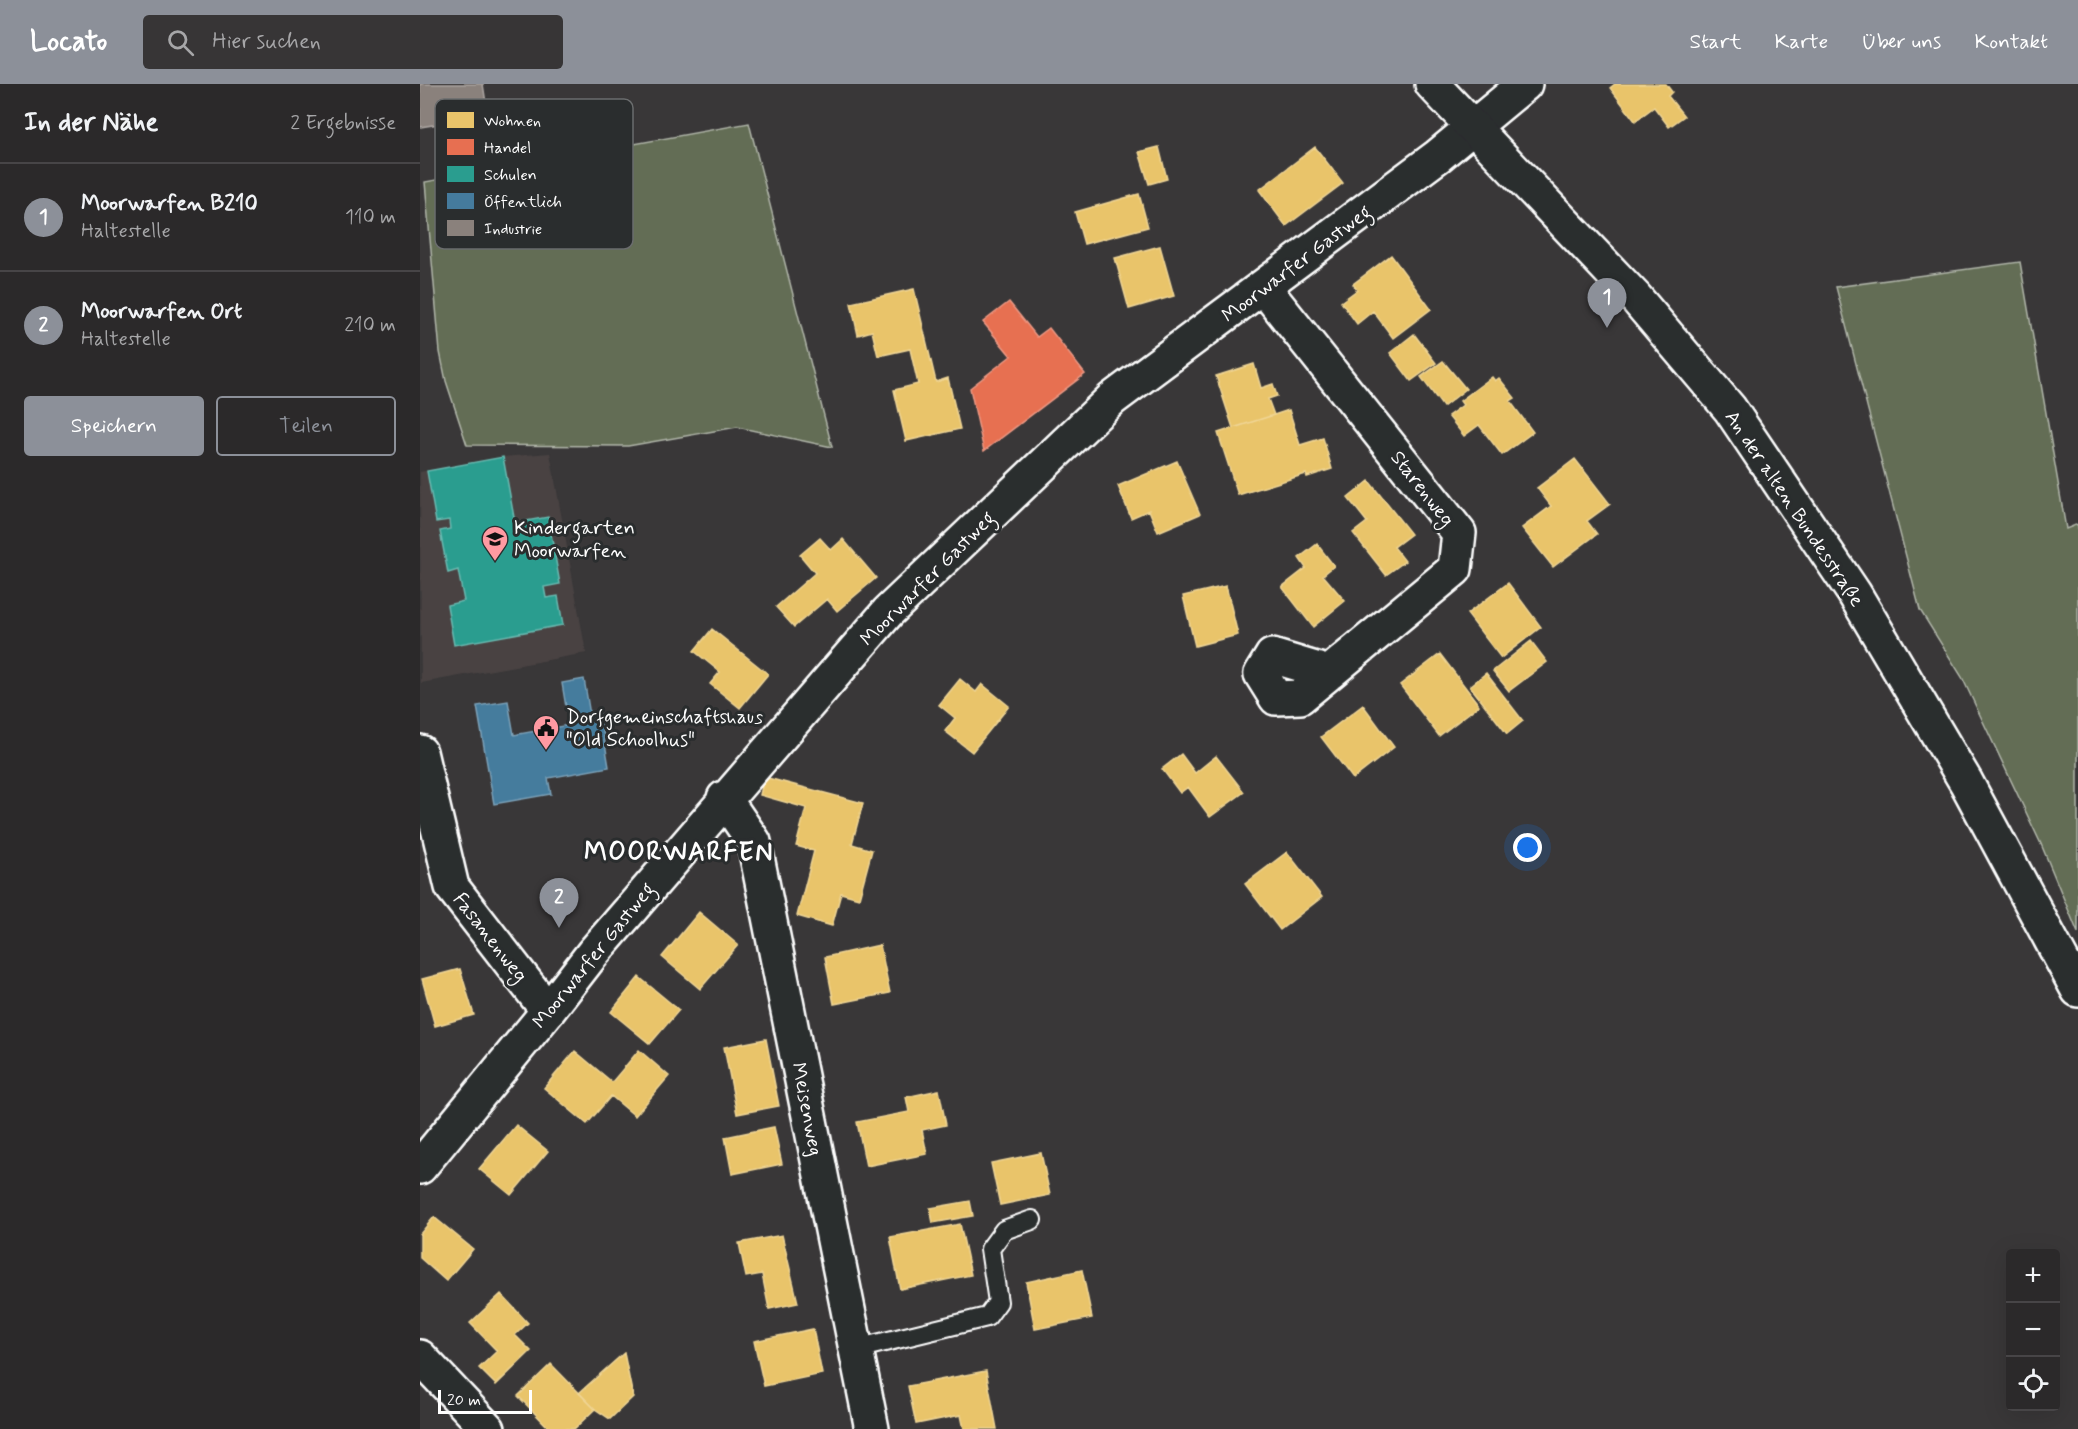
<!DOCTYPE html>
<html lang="de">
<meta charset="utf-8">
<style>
:root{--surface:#2b292a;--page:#373536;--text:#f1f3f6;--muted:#a6a6a8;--line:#474547;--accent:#8c9099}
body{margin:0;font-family:Mynerve,sans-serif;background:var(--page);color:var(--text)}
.controls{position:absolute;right:18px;bottom:18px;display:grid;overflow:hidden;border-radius:6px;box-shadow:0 6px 24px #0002}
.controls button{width:54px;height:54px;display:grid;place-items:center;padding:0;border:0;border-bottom:2px solid var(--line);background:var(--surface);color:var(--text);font:30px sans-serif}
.scale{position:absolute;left:18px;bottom:15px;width:94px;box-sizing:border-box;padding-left:6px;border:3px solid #fff;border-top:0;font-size:16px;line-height:21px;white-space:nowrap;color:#fff;-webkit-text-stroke:4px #2a2d2e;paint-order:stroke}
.you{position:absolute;left:1108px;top:764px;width:21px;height:21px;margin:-15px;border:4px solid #fff;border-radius:50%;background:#1a73e8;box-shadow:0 0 0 9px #1a73e833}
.badge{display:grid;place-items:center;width:39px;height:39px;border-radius:50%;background:var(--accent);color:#fff;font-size:20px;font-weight:700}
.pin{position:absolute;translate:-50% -50px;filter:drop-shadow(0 2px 3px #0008)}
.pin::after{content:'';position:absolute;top:32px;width:21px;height:18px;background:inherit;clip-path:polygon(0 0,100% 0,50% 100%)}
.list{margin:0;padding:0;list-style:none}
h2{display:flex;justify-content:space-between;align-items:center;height:78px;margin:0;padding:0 24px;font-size:26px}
h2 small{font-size:20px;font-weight:400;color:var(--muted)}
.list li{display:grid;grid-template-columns:39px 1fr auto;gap:18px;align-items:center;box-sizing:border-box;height:108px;padding:0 24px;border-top:2px solid var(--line)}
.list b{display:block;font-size:22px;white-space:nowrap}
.list p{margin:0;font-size:20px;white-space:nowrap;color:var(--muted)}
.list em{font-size:20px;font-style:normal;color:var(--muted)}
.actions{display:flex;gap:12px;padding:18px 24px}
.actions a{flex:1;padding:14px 0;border:2px solid var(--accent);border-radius:6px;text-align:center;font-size:21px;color:var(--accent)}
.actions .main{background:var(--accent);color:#fff}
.icon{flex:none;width:33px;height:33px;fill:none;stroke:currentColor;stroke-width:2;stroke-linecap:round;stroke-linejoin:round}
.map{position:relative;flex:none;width:1658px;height:1345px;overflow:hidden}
header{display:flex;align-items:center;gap:36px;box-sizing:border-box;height:84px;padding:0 30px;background:var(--accent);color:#fff}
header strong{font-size:28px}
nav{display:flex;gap:33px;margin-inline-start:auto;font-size:21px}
.search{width:420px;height:54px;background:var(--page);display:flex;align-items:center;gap:15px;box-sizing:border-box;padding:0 21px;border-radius:6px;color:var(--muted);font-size:22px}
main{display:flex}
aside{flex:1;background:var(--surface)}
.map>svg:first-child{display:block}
</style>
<header>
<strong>Locato</strong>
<div class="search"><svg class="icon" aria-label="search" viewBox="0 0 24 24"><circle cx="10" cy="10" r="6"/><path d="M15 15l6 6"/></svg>Hier suchen</div>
<nav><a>Start</a><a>Karte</a><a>Über uns</a><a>Kontakt</a></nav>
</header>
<main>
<aside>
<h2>In der Nähe<small>2 Ergebnisse</small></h2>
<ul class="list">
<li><span class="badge">1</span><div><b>Moorwarfen B210</b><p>Haltestelle</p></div><em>110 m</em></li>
<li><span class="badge">2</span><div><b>Moorwarfen Ort</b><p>Haltestelle</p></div><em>210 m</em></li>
</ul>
<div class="actions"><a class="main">Speichern</a><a>Teilen</a></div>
</aside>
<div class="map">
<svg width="1658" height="1345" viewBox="0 0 1658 1345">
<rect width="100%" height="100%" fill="#393738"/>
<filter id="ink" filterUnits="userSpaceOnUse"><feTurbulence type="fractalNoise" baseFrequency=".0167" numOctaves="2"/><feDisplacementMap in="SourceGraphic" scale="12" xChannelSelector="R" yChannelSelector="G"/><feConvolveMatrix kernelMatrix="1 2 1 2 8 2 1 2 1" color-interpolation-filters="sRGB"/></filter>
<g filter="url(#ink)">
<!-- built -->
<path fill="#4a4343" d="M130,369L166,569L1,599L0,388L83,373Z"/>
<!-- green -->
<path fill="#636d54" stroke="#b1b6aa" stroke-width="1.5" d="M329,39L412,363L317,343L208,362L47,361L26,297L20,268L5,98Z
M1600,178L1646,445L1658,440V849L1621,760L1542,593L1500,526L1416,203Z"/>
<!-- homes -->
<path fill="#e9c46a" stroke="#f0d697" stroke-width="1.5" d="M1195,0H1246L1252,8L1248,12L1264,32L1249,43L1234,23L1215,37L1190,4Z
M739,63L747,95L729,100L719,68Z
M895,63L923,99L866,142L839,106Z
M719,110L728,143L664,160L655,128Z
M740,162L754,212L709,225L695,174Z
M971,171L1011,225L973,254L953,227L937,240L921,218L937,206L933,200Z
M494,205L516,298L528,294L540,345L486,357L474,306L498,300L490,265L458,272L452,247L438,251L431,219Z
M994,250L1016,279L991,297L970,269Z
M1023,277L1046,305L1023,323L1001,293Z
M834,280L841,304L853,300L857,312L848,315L854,331L813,344L796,292Z
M1072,293L1075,297L1079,294L1095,314L1090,317L1113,348L1082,371L1059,341L1044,352L1028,332L1043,321L1040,317Z
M869,326L880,361L903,354L912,385L887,393L886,390L818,411L798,349Z
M1155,375L1190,420L1167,437L1177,450L1133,483L1102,444L1131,422L1117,404Z
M757,377L780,430L738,448L729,426L711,434L698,402Z
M949,397L991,450L974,463L985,477L966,491L933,449L947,438L928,414Z
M400,454L411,466L423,455L456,494L417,527L407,515L374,543L356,523L395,489L380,471Z
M897,460L914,482L903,491L925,517L893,543L862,503L886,484L879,474Z
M1088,499L1121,543L1081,574L1047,530Z
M806,502L818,551L775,562L763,512Z
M292,545L348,590L320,624L290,600L300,588L274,567Z
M1111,557L1127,578L1089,607L1073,587Z
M1020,570L1059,621L1019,652L980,601Z
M1066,589L1103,637L1087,650L1050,602Z
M540,595L556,608L562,600L589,622L552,668L525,647L535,634L519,621Z
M943,621L974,663L933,695L901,653Z
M761,670L775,689L796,672L824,708L790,733L768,703L760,709L742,685Z
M344,693L443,719L432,760L452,766L439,814L421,809L412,842L377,832L394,767L376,762L386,724L340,711Z
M867,768L902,813L860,846L825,800Z
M279,828L318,861L280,905L242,873Z
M460,861L470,909L414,920L405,873Z
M40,885L54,931L15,942L2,895Z
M219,893L259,926L230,960L191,928Z
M346,955L359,1022L317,1030L304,963Z
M219,966L249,992L215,1032L191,1012L167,1040L124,1004L155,967L192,998Z
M519,1006L526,1041L502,1046L507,1070L446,1082L437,1038L489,1028L486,1013Z
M96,1041L128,1067L91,1111L59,1085Z
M354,1043L362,1080L312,1090L305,1053Z
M621,1069L630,1111L580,1121L571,1079Z
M550,1117L553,1132L513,1139L510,1124Z
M14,1133L53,1165L26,1197L0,1174V1150Z
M540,1140L551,1191L480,1205L470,1153Z
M362,1151L378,1219L349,1225L342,1190L326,1193L319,1159Z
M662,1186L672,1234L615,1245L606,1198Z
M81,1210L108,1239L95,1251L111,1267L76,1301L59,1284L77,1267L50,1239Z
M393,1245L402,1290L344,1302L334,1257Z
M204,1269L213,1313L190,1335L175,1325L159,1309Z
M131,1280L175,1325L154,1345H130L98,1312Z
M566,1287L577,1345H544L541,1331L496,1340L488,1302Z"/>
<!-- shops -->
<path fill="#e76f51" stroke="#ee9a85" stroke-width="1.5" d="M589,218L617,253L629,244L665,290L564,367L550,304L591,272L563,238Z"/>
<!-- schools -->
<path fill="#2a9d8f" stroke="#6abab1" stroke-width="1.5" d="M83,373L95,439L128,433L140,500L124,503L126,514L138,512L143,541L34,561L27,521L44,517L38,486L28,489L20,447L30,445L29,436L16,438L7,387Z"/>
<!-- public -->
<path fill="#457b9d" stroke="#7da3ba" stroke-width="1.5" d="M164,595L170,631L180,630L189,683L128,694L131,710L74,720L57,622L88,617L94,651L149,641L142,599Z"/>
<!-- industry -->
<path fill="#8a817c" stroke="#ada7a3" stroke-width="1.5" d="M0,0H63L68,32L0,43Z"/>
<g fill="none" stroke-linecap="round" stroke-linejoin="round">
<!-- service casing -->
<g stroke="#fff" stroke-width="22">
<path id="service" d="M436,1265L567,1233L578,1218L570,1165L584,1146L612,1136"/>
</g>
<!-- minor casing -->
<g stroke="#fff" stroke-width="38">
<path id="minor" d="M844,204L1039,449L1035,485L880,613L856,614L841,590L852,572L909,589
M0,668L32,803L128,927
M304,714L334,758L452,1345
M0,1083L128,927L173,869L468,528L692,315L1018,72L1105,0
M0,1273L68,1345"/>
</g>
<!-- tertiary casing -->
<g stroke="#fff" stroke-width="38">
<path id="tertiary" d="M1012,0L1215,213L1310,325L1434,509L1546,698L1658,906"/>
</g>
<!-- service -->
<use href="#service" stroke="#2a2d2e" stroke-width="18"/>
<!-- minor -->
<use href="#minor" stroke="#2a2d2e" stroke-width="33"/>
<!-- tertiary -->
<use href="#tertiary" stroke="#2a2d2e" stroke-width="33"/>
</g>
</g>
<!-- icons -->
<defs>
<g id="school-pin" transform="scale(1.35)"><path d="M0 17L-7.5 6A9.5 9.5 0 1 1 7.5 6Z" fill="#ff9aa2" stroke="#2a2d2e"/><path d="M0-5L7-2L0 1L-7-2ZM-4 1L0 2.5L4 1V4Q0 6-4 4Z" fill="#111"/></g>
<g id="civic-pin" transform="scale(1.35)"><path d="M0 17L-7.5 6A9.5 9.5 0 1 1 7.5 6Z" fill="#ff9aa2" stroke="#2a2d2e"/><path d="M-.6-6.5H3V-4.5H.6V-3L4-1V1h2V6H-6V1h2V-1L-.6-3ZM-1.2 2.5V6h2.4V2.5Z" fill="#111"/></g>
</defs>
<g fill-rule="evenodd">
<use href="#school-pin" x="75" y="455"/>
<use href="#civic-pin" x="126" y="644"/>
</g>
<g text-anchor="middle" stroke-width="6" stroke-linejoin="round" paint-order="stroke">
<!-- street labels -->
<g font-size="20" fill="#fff" stroke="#2a2d2e">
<text transform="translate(876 179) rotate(-37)" y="7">Moorwarfer Gastweg</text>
<text transform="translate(1003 404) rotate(52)" y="7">Starenweg</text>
<text transform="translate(1375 424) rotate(56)" y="7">An der alten Bundesstraße</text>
<text transform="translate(507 494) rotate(-45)" y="7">Moorwarfer Gastweg</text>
<text transform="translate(71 853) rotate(52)" y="7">Fasanenweg</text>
<text transform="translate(173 871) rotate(-51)" y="7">Moorwarfer Gastweg</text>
<text transform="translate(388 1025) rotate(79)" y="7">Meisenweg</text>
</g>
<!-- poi labels -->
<g font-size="20" fill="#fff" stroke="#2a2d2e" text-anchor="start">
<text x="94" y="450">Kindergarten<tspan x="94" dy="23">Moorwarfen</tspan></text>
<text x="146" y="639">Dorfgemeinschaftshaus<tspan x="146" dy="23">"Old Schoolhus"</tspan></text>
</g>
<!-- district labels -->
<g font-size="26" font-weight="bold" letter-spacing="1.5" fill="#fff" stroke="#2a2d2e">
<text x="259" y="776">MOORWARFEN</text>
</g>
</g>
<!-- legend -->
<rect x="15" y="15" width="198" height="150" rx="9" fill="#2a2d2e" stroke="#6a6c6d" stroke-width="1.5"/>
<rect x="27" y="28" width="27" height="16" fill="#e9c46a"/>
<rect x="27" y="55" width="27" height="16" fill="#e76f51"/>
<rect x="27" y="82" width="27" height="16" fill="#2a9d8f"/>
<rect x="27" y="109" width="27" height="16" fill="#457b9d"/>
<rect x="27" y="136" width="27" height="16" fill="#8a817c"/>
<g font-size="16" fill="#fff">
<text x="64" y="42">Wohnen</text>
<text x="64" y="69">Handel</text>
<text x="64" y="96">Schulen</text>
<text x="64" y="123">Öffentlich</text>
<text x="64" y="150">Industrie</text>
</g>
</svg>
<div class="controls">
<button>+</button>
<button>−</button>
<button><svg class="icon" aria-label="locate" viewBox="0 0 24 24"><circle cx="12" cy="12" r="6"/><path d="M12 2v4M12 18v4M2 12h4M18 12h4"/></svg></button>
</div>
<div class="scale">20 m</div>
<div class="you"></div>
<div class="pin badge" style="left:1187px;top:244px">1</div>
<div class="pin badge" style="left:139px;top:844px">2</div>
</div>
</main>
